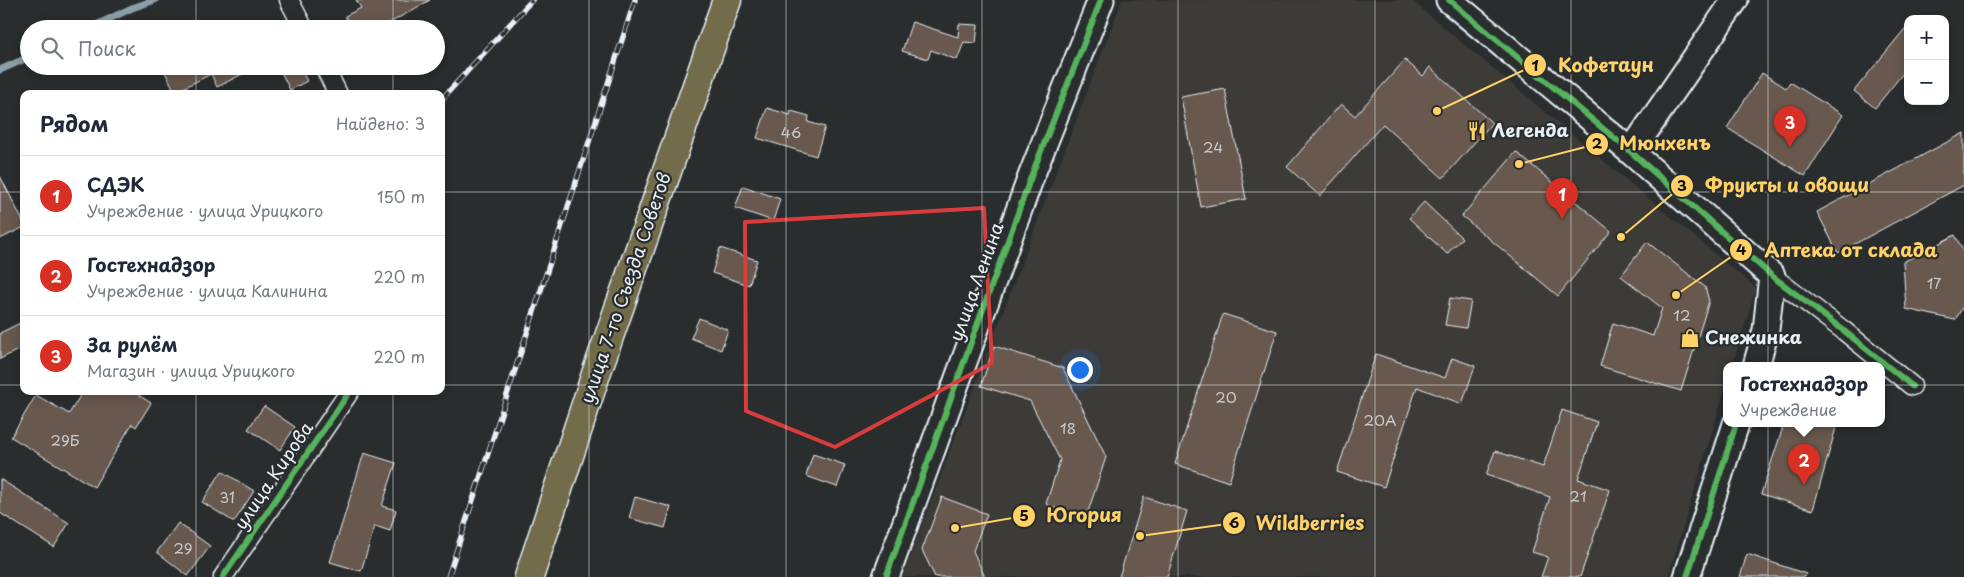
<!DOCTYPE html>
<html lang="ru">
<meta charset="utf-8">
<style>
:root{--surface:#fff;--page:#f6f6f7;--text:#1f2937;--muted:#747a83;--line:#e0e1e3;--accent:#d93025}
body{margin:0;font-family:"Playpen Sans",sans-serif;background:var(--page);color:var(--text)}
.controls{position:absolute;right:15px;top:15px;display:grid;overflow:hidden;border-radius:10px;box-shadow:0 2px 12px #0003}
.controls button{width:45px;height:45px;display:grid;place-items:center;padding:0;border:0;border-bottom:1px solid var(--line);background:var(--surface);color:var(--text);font:25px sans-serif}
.you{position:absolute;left:1079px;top:369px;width:18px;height:18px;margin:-12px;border:4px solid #fff;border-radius:50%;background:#1a73e8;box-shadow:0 0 0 8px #1a73e833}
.badge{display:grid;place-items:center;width:32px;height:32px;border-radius:50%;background:var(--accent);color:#fff;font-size:16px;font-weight:700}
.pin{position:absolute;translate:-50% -41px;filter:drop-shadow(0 1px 2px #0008)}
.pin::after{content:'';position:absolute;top:26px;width:18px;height:15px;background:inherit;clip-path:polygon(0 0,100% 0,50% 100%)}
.popup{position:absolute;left:1723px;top:362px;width:162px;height:65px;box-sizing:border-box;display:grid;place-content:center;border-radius:10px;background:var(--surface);filter:drop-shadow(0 1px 4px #0005);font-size:16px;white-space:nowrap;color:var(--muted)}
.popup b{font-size:19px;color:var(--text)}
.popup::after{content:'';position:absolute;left:50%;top:100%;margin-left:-10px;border:10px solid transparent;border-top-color:var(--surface)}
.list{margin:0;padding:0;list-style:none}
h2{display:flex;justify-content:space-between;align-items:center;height:65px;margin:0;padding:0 20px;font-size:21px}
h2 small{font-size:16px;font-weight:400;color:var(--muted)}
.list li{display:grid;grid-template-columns:32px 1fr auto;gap:15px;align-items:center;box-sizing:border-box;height:80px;padding:0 20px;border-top:1px solid var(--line)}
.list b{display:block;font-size:19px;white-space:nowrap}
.list p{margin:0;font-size:16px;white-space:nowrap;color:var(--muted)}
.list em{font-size:16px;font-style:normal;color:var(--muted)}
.icon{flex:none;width:28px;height:28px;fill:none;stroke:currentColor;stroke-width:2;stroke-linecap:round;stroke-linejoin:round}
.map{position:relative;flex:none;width:1964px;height:577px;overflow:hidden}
.search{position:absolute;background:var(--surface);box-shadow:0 2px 12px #0003;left:20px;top:20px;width:425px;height:55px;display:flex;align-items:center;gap:12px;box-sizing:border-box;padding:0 18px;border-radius:28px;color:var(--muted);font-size:19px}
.panel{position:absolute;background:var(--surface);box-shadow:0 2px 12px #0003;left:20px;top:90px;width:425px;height:305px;border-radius:10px}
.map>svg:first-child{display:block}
</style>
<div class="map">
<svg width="1964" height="577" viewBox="0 0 1964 577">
<rect width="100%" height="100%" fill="#2a2d2e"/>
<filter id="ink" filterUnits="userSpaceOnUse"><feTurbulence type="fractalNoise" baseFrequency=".02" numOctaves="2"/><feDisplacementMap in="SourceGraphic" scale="10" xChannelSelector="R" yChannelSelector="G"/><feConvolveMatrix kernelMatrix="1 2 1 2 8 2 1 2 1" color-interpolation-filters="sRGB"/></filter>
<g filter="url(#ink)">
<!-- built -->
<path fill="#3c3a38" d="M1122,0H1411L1756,288L1732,366H1726V386L1668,577H902Z"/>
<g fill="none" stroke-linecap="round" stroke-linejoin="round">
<!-- stream -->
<path stroke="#8c9fa9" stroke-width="7" d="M88,29L132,8L155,0
M0,70L29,57"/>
</g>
<!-- building -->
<path fill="#67594e" stroke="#e8f1f8" d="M356,0H430L379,29H352L345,16L361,8Z
M912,22L958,37L959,24L978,25L976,43L964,42L957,60L931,50L928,59L902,51Z
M1908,25V67L1875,108L1854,91Z
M1405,60L1423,76L1430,67L1492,123L1443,178L1383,124L1320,196L1287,167L1341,104L1355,116Z
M178,66H258L217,87L211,74L175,92L165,72Z
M278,66H299L307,81L290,90Z
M1762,73L1786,88L1790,82L1843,115L1805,176L1727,128Z
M1225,89L1246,199L1201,207L1181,97Z
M767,108L790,115L791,111L809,116L808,122L825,127L816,156L757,138Z
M1964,133V185L1838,253L1817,212Z
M1516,152L1611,231L1558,296L1462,216Z
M0,176L24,223V227L0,239Z
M743,186L780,199L773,221L735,208Z
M1424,202L1462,238L1447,254L1409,218Z
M1955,235L1964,253V305L1955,320L1906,309L1903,262Z
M1647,242L1705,287L1709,301L1681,391L1600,366L1613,323L1653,336L1662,308L1621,276Z
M720,248L757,260L749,285L712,273Z
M1450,298L1471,301L1466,328L1445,325Z
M1223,314L1277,331L1229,482L1175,464Z
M699,318L728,330L721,350L691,338Z
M24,321V347L0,359V333Z
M994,346L1063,368L1106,457L1085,521L1046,504L1060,460L1030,401L981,386Z
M1376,354L1445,378L1452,358L1475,366L1462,404L1417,387L1384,487L1337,472Z
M83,391H132L151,403L136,427L132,424L94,487L11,437L36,395L69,414Z
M264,406L295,427L280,450L248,429Z
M1562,410L1597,422L1578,479L1610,490L1580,577H1541L1548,557L1532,552L1550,497L1486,475L1495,451L1543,467Z
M1784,424H1837L1813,510L1761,494Z
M364,453L396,463L382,506L396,510L390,531L375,526L361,571L330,562Z
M813,454L845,465L837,487L806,476Z
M222,471L254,491L234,522L202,502Z
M0,479L69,523L54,547L0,513Z
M635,497L671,507L665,528L629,518Z
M942,497L987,514L973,551L985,577H935L922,550Z
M1144,497L1187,511L1167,577H1119Z
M178,523L210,546L188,576L157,552Z
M1747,554L1806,574L1805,577H1740Z"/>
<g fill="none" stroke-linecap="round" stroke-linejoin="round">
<!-- street casing -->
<g stroke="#e8f1f8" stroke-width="21">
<path id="street" d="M289,0L304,29
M324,66L338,94
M1772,276L1843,330L1912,386
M223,577L350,391"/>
</g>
<!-- secondary casing -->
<g stroke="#e8f1f8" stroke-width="29">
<path id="secondary" d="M1449,0L1631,152L1772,276L1766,330L1756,366
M1631,152L1735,0
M886,577L1032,174L1101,0
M1687,577L1736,424"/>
</g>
<!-- primary casing -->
<g stroke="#e8f1f8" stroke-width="31">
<path id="primary" d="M529,577L597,371L727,0"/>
</g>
<!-- street -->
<use href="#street" stroke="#2a2d2e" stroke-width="18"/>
<!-- secondary -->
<use href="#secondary" stroke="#2a2d2e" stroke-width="25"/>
<!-- primary -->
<use href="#primary" stroke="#736c4b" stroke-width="28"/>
<!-- rail casing -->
<g stroke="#e8f1f8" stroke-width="5.5">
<path id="rail" d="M441,100L532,0
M448,577L635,0"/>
</g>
<!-- rail -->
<use href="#rail" stroke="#2a2d2e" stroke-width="4" stroke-dasharray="11" stroke-linecap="butt"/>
<!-- cycleway casing -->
<g stroke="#2a2d2e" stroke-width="9">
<path id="cycleway" d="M1449,0L1631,152L1772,276L1843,330L1912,386
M223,577L350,391
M886,577L1032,174L1101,0
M1687,577L1736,424"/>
</g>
<!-- cycleway -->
<use href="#cycleway" stroke="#56b35d" stroke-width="6"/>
</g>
</g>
<!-- marked area -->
<path fill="none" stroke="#d83c3d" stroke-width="4" stroke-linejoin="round" d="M984,208L992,363L835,447L746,411L745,222Z"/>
<!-- grid -->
<path fill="none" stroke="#e8f1f8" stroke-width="1" stroke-opacity="0.55" d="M196,0V29M393,0V29M589,0V577M786,0V577M982,0V577M1178,0V577M1375,0V577M1571,0V577M1768,0V577M196,66V94M393,66V94M0,192H24M441,192H1964M0,385H24M441,385H1964M196,391V577M393,391V577"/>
<!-- icons -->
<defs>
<g id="restaurant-bare" transform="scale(1.5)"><path d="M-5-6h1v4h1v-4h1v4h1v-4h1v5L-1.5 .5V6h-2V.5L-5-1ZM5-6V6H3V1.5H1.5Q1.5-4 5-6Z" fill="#ffd166" stroke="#2a2d2e" stroke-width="2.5" paint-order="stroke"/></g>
<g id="shop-bare" transform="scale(1.5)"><path d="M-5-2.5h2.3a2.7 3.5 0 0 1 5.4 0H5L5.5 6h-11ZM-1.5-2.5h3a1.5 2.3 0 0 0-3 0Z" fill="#ffd166" stroke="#2a2d2e" stroke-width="2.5" paint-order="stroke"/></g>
</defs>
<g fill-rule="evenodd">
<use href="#restaurant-bare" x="1477" y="131"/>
<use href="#shop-bare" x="1690" y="338"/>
</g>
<g text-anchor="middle" stroke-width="4.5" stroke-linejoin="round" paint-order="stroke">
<!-- number labels -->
<g font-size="15" fill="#c8cbce">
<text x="791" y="138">46</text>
<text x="1213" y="153">24</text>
<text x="1934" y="289">17</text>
<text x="1682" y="321">12</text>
<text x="1226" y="403">20</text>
<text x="1380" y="426">20А</text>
<text x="1068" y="434">18</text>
<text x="65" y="446">29Б</text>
<text x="1578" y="502">21</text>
<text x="227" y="503">31</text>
<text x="183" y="554">29</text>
</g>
<!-- poi labels -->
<g font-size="18" font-weight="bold" fill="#e8f1f8" stroke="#2a2d2e" text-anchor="start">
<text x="1492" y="137">Легенда</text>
<text x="1705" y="344">Снежинка</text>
</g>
<!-- street labels -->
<g font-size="18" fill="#e8f1f8" stroke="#2a2d2e">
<text transform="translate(977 282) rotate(-70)" y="6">улица Ленина</text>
<text transform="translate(626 288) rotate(-71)" y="6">улица 7-го Съезда Советов</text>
<text transform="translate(274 476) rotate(-56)" y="6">улица Кирова</text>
</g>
</g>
<!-- callouts -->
<path fill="none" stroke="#ffd166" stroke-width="2" d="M1437 111L1535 65M1519 164L1597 144M1621 237L1682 186M1676 295L1741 250M955 528L1024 516M1140 536L1234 523"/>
<g fill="#ffd166" stroke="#2a2d2e" stroke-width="2">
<circle cx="1437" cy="111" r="5"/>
<circle cx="1519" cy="164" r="5"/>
<circle cx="1621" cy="237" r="5"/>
<circle cx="1676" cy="295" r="5"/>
<circle cx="955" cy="528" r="5"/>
<circle cx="1140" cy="536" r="5"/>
<circle cx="1535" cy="65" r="12"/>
<circle cx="1597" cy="144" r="12"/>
<circle cx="1682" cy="186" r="12"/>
<circle cx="1741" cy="250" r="12"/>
<circle cx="1024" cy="516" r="12"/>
<circle cx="1234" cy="523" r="12"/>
</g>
<g font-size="15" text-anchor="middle" font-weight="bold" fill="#111">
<text x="1535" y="71">1</text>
<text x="1597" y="149">2</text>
<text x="1682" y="191">3</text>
<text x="1741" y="255">4</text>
<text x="1024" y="521">5</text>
<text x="1234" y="528">6</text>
</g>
<g font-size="19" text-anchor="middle" font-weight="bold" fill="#ffd166" stroke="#2a2d2e" stroke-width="4.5" stroke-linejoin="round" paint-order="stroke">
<text x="1606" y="72">Кофетаун</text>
<text x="1665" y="150">Мюнхенъ</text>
<text x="1787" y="192">Фрукты и овощи</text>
<text x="1851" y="257">Аптека от склада</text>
<text x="1084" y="522">Югория</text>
<text x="1310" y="530">Wildberries</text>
</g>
</svg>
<div class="controls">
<button>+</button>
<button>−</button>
</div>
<div class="you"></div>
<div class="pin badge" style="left:1562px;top:219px">1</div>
<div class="pin badge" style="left:1804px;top:485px">2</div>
<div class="popup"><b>Гостехнадзор</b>Учреждение</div>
<div class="pin badge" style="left:1790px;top:147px">3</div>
<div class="search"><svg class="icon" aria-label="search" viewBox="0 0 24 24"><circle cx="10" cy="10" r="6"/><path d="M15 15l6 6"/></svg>Поиск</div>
<section class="panel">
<h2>Рядом<small>Найдено: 3</small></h2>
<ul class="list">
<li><span class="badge">1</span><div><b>СДЭК</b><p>Учреждение · улица Урицкого</p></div><em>150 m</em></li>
<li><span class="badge">2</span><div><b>Гостехнадзор</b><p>Учреждение · улица Калинина</p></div><em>220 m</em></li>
<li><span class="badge">3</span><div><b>За рулём</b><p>Магазин · улица Урицкого</p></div><em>220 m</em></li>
</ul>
</section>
</div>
